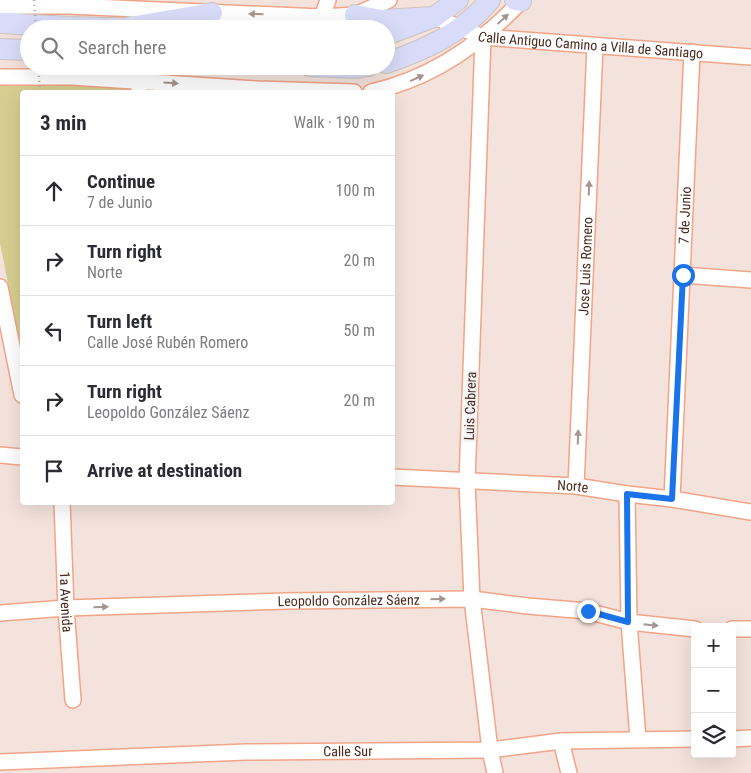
<!DOCTYPE html>
<meta charset="utf-8">
<style>
:root{--surface:#fff;--page:#f7f7f7;--text:#2b2b33;--muted:#7c7c81;--line:#e1e1e2}
body{margin:0;font-family:"Roboto Condensed",sans-serif;background:var(--page);color:var(--text)}
.controls{position:absolute;right:15px;bottom:15px;display:grid;overflow:hidden;border-radius:5px;box-shadow:0 5px 20px #0002}
.controls button{width:45px;height:45px;display:grid;place-items:center;padding:0;border:0;border-bottom:1px solid var(--line);background:var(--surface);color:var(--text);font:25px sans-serif}
.stop{position:absolute;width:15px;height:15px;margin:-11px;border:4px solid #1a73e8;border-radius:50%;background:#fff}
.stop.end{background:#1a73e8;border-color:#fff;box-shadow:0 1px 5px #0008}
.list{margin:0;padding:0;list-style:none}
h2{display:flex;justify-content:space-between;align-items:center;height:65px;margin:0;padding:0 20px;font-size:21px}
h2 small{font-size:16px;font-weight:400;color:var(--muted)}
.list li{display:grid;grid-template-columns:32px 1fr auto;gap:15px;align-items:center;box-sizing:border-box;height:70px;padding:0 20px;border-top:1px solid var(--line)}
.list b{display:block;font-size:19px;white-space:nowrap}
.list p{margin:0;font-size:16px;white-space:nowrap;color:var(--muted)}
.list em{font-size:16px;font-style:normal;color:var(--muted)}
.icon{flex:none;width:28px;height:28px;fill:none;stroke:currentColor;stroke-width:2;stroke-linecap:round;stroke-linejoin:round}
.map{position:relative;flex:none;width:751px;height:773px;overflow:hidden}
.search{position:absolute;background:var(--surface);box-shadow:0 5px 20px #0002;left:20px;top:20px;width:375px;height:55px;display:flex;align-items:center;gap:12px;box-sizing:border-box;padding:0 18px;border-radius:28px;color:var(--muted);font-size:19px}
.panel{position:absolute;background:var(--surface);box-shadow:0 5px 20px #0002;left:20px;top:90px;width:375px;height:415px;border-radius:5px}
.map>svg:first-child{display:block}
</style>
<div class="map">
<svg width="751" height="773" viewBox="0 0 751 773">
<rect width="100%" height="100%" fill="#f4e3dc"/>
<!-- green -->
<path fill="#d6ce90" d="M0,80L128,83L131,92H22V353L0,243Z"/>
<g fill="none" stroke-linecap="round" stroke-linejoin="round">
<!-- minor casing -->
<g stroke="#f2a487" stroke-width="18">
<g id="minor">
<path d="M0,6H68L322,17L355,15L389,0"/>
<path d="M322,17L328,0"/>
<path id="s1" d="M434,17L483,37L751,57"/>
<path d="M483,37L467,482L472,599L490,750L495,773"/>
<path d="M0,77H72L257,89L354,92"/>
<path d="M139,92L140,66"/>
<path d="M371,92C430,79 481,44 522,0"/>
<path d="M683,275L751,280"/>
<path d="M0,287L22,395"/>
<path d="M0,455L22,457"/>
<path id="s2" d="M392,477L576,486L627,494L672,499L751,512"/>
<path id="s3" d="M576,486L595,46"/>
<path d="M627,494L629,622L638,739"/>
<path id="s4" d="M672,499L692,52"/>
<path id="s5" d="M62,502L66,608L73,700"/>
<path id="s6" d="M0,613L66,608L286,601L472,599L528,606L587,611L629,622L695,629"/>
<path d="M732,629H751"/>
<path d="M732,739L751,738"/>
<path d="M561,741L569,773"/>
<path id="s7" d="M0,762L246,752L490,750L561,741L695,739"/>
</g>
</g>
<!-- major casing -->
<g stroke="#cdc4c0" stroke-width="22">
<path id="major" d="M515,0L521,1
M355,15L381,20L434,17
M0,23L68,27L144,29
M130,27L212,13
M386,35L434,17L458,0
M0,49L29,50
M386,63C425,50 464,32 490,0
M310,66L356,68L368,66"/>
</g>
<!-- minor -->
<use href="#minor" stroke="#fff" stroke-width="15"/>
<!-- major -->
<use href="#major" stroke="#d9dcf8" stroke-width="20"/>
<!-- path-bridge -->
<path stroke="#bba59d" stroke-width="2.5" stroke-dasharray="1 4" stroke-linecap="butt" d="M34,0L36,29
M38,66L40,92"/>
</g>
<!-- one-way arrows -->
<defs><path id="oneway-solid" d="M-6-.8H1V-3.2L6.5 0L1 3.2V.8H-6Z" transform="scale(1.25)"/></defs>
<g fill="#a5958f">
<use href="#oneway-solid" transform="translate(256 14) rotate(-178)"/>
<use href="#oneway-solid" transform="translate(503 19) rotate(-43)"/>
<use href="#oneway-solid" transform="translate(417 78) rotate(-24)"/>
<use href="#oneway-solid" transform="translate(171 83) rotate(4)"/>
<use href="#oneway-solid" transform="translate(589 188) rotate(-88)"/>
<use href="#oneway-solid" transform="translate(578 437) rotate(-88)"/>
<use href="#oneway-solid" transform="translate(438 599) rotate(-1)"/>
<use href="#oneway-solid" transform="translate(101 607) rotate(-2)"/>
<use href="#oneway-solid" transform="translate(651 625) rotate(6)"/>
</g>
<g fill="none" stroke-linecap="round" stroke-linejoin="round">
<!-- route -->
<path stroke="#1a73e8" stroke-width="6" d="M588,611L628,622L627,494L672,499L683,275"/>
</g>
<g text-anchor="middle" stroke-width="5" stroke-linejoin="round" paint-order="stroke">
<!-- street labels -->
<g font-size="14" fill="#4b2b1f" stroke="#f4f4f4">
<text dy="5" stroke="none"><textPath href="#s1" startOffset="161">Calle Antiguo Camino a Villa de Santiago</textPath></text>
<text dy="5" stroke="none"><textPath href="#s4" startOffset="284">7 de Junio</textPath></text>
<text dy="5" stroke="none"><textPath href="#s3" startOffset="220">Jose Luis Romero</textPath></text>
<text transform="translate(470 406) rotate(-88)" y="5">Luis Cabrera</text>
<text dy="5" stroke="none"><textPath href="#s2" startOffset="181">Norte</textPath></text>
<text dy="5" stroke="none"><textPath href="#s6" startOffset="349">Leopoldo González Sáenz</textPath></text>
<text dy="5" stroke="none"><textPath href="#s5" startOffset="100">1a Avenida</textPath></text>
<text dy="5" stroke="none"><textPath href="#s7" startOffset="348">Calle Sur</textPath></text>
</g>
</g>
</svg>
<div class="controls">
<button>+</button>
<button>−</button>
<button><svg class="icon" aria-label="layers" viewBox="0 0 24 24"><path d="M12 4l9 5-9 5-9-5zM3 14l9 5 9-5"/></svg></button>
</div>
<div class="stop" style="left:683px;top:275px"></div>
<div class="stop end" style="left:588px;top:611px"></div>
<div class="search"><svg class="icon" aria-label="search" viewBox="0 0 24 24"><circle cx="10" cy="10" r="6"/><path d="M15 15l6 6"/></svg>Search here</div>
<section class="panel">
<h2>3 min<small>Walk · 190 m</small></h2>
<ul class="list">
<li><svg class="icon" aria-label="ahead" viewBox="0 0 24 24"><path d="M12 20V5M6 11l6-6 6 6"/></svg><div><b>Continue</b><p>7 de Junio</p></div><em>100 m</em></li>
<li><svg class="icon" aria-label="right" viewBox="0 0 24 24"><path d="M7 20v-9h11M14 6l5 5-5 5"/></svg><div><b>Turn right</b><p>Norte</p></div><em>20 m</em></li>
<li><svg class="icon" aria-label="left" viewBox="0 0 24 24"><path d="M17 20v-9H6M10 6l-5 5 5 5"/></svg><div><b>Turn left</b><p>Calle José Rubén Romero</p></div><em>50 m</em></li>
<li><svg class="icon" aria-label="right" viewBox="0 0 24 24"><path d="M7 20v-9h11M14 6l5 5-5 5"/></svg><div><b>Turn right</b><p>Leopoldo González Sáenz</p></div><em>20 m</em></li>
<li><svg class="icon" aria-label="arrive" viewBox="0 0 24 24"><path d="M6 21V4h12l-3 4 3 4H6"/></svg><div><b>Arrive at destination</b></div></li>
</ul>
</section>
</div>
